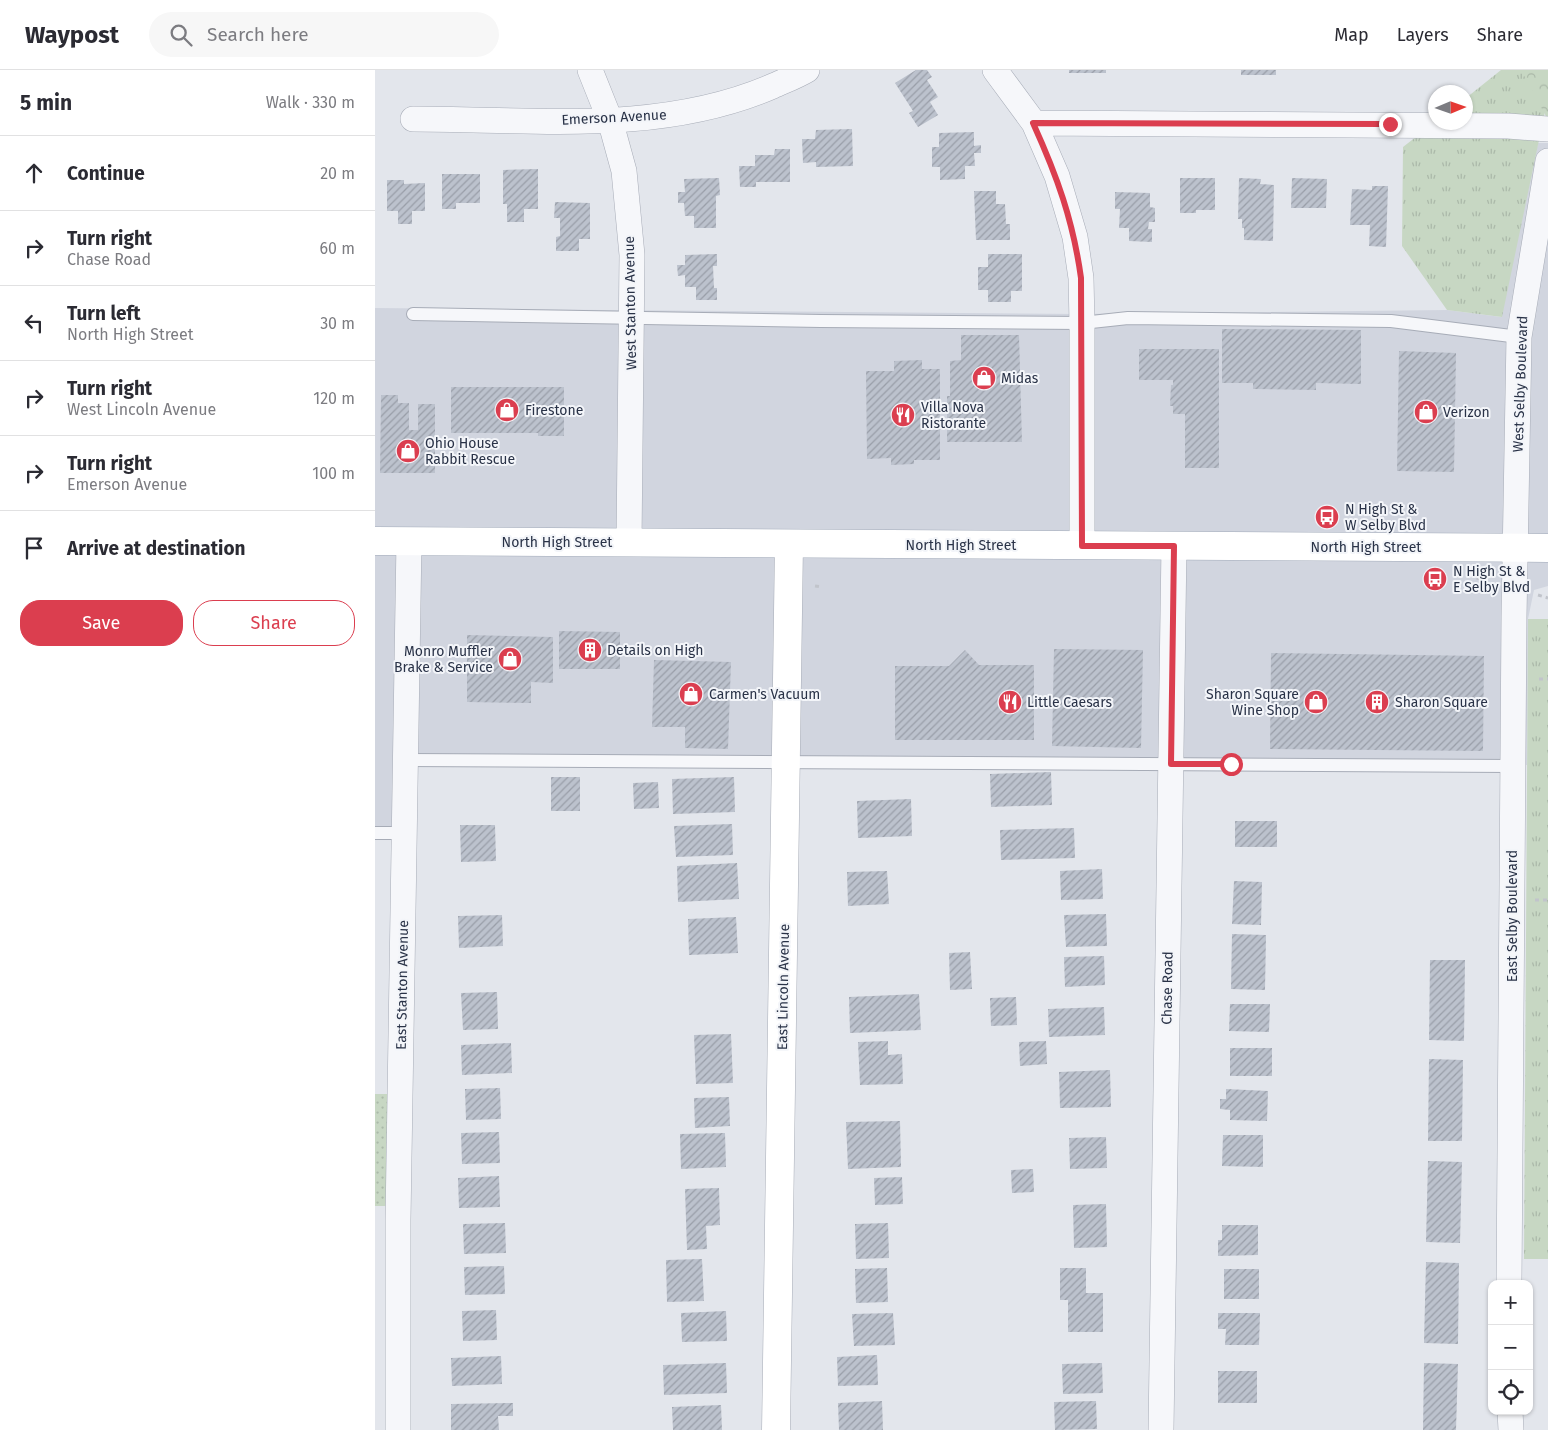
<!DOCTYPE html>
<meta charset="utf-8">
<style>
:root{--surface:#fff;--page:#f7f7f7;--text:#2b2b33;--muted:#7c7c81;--line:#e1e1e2;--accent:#db3e4f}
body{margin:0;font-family:"Fira Sans",sans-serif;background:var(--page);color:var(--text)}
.controls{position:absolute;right:15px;bottom:15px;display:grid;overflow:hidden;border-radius:10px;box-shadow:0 1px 4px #0004}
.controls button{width:45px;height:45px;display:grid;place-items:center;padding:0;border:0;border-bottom:1px solid var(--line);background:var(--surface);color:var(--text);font:25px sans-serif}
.compass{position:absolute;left:1053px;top:15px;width:45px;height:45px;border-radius:50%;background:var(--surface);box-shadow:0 1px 4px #0004;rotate:88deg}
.stop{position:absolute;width:15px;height:15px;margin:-11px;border:4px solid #db3e4f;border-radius:50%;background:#fff}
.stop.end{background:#db3e4f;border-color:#fff;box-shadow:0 1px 5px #0008}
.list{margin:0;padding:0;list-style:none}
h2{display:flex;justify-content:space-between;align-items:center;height:65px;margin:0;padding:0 20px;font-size:21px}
h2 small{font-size:16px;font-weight:400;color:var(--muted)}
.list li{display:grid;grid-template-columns:32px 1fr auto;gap:15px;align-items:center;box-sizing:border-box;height:75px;padding:0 20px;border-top:1px solid var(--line)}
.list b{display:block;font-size:19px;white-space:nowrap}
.list p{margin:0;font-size:16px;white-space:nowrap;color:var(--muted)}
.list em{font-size:16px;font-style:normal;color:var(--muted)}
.actions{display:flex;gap:10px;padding:15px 20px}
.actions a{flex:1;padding:11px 0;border:1px solid var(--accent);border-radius:20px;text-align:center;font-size:18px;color:var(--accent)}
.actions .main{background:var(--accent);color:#fff}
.icon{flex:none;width:28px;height:28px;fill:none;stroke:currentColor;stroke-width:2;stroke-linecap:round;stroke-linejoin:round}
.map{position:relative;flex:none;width:1173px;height:1360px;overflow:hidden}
header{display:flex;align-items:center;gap:30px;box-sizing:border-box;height:70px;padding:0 25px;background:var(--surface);border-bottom:1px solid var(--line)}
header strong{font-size:24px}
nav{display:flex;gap:28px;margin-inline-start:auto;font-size:18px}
.search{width:350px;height:45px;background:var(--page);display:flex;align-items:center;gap:12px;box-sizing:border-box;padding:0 18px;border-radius:28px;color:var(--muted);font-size:19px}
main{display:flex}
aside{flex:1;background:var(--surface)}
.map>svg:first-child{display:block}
</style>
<header>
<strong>Waypost</strong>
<div class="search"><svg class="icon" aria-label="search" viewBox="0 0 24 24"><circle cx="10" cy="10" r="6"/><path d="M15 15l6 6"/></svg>Search here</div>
<nav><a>Map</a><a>Layers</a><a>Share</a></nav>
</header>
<main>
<aside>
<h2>5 min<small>Walk · 330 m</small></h2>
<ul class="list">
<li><svg class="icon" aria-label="ahead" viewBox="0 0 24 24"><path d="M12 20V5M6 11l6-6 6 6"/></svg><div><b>Continue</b></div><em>20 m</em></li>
<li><svg class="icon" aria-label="right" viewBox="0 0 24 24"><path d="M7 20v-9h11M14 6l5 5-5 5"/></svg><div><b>Turn right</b><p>Chase Road</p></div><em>60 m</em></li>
<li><svg class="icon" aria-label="left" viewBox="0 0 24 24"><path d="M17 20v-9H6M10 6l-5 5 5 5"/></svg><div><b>Turn left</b><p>North High Street</p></div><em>30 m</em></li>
<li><svg class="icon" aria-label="right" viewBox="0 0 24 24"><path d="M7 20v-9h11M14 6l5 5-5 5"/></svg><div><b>Turn right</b><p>West Lincoln Avenue</p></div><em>120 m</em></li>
<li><svg class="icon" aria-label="right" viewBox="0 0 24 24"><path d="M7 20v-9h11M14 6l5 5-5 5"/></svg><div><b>Turn right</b><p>Emerson Avenue</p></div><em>100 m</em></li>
<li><svg class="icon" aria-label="arrive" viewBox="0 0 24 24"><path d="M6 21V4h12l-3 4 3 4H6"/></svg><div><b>Arrive at destination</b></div></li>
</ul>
<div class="actions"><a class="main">Save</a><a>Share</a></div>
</aside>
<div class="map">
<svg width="1173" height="1360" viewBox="0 0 1173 1360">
<defs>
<pattern id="grass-tufts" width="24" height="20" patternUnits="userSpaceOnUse" patternTransform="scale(1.25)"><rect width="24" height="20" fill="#c7d7c3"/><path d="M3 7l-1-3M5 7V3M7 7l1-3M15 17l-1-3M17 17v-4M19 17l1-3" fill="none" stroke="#abb9a9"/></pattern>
<pattern id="forest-crowns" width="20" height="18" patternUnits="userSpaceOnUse" patternTransform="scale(1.25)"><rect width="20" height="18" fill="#c7d7c3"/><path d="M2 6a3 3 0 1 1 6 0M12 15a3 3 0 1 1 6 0" fill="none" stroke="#abb9a9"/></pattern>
<pattern id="park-dots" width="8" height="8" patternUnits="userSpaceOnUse" patternTransform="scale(1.25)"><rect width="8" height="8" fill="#c7d7c3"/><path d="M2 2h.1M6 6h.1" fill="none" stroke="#abb9a9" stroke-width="1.8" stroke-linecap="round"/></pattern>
<pattern id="building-hatch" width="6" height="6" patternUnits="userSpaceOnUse" patternTransform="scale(1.25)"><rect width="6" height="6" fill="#bcc2cd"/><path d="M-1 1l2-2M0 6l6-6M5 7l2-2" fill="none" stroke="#999ea8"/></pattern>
</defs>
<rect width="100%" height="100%" fill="#e3e6ec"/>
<!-- built -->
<path fill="#d1d5df" d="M1163,73H1173V516L1159,520L1153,549L1152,695L30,690L20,763H0V238L703,244L1072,240L1126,247Z"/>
<!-- grass -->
<path fill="url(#grass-tufts)" d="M1126,0H1173V27L1127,247L1072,240L1027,176L1028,77L1060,52H1090L1091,28Z
M1153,549H1173V1189H1149Z"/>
<!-- forest -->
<path fill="url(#forest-crowns)" d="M1146,0H1173V50Z"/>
<!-- park -->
<path fill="url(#park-dots)" d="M0,1024H17L16,1136H0Z"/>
<!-- building -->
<path fill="url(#building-hatch)" d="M541,0H552L557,7L552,10L563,27L555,32L563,45L543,57L534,43L538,41L520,13Z
M694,0H731V3H694Z
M866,0H901V5H866Z
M477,59L478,96L441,97V92L428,93L427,69H440L441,60Z
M599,62V76L606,75V83H599L600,96H590V109L565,110V97H557V77H564V63Z
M400,79H415V112H381V117H365L364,96H380V85H399Z
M163,99V139H149V152H132V134H128V100Z
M67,104H105V133H81V139H67Z
M344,108L345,125L341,126V158H319V146H310L309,133H303V122H310L309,109Z
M805,108H840V140H821V143H805Z
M864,108L886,109L885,114L899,115L898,171L869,170V158H867V149H863Z
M917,108L952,109L951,138H916Z
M12,110H29V114L50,113V141H37V154H23V141H12Z
M997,116H1013L1011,177L994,176L995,155H975L977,119L997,120Z
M599,121H621V134H630L631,154H635V170H601Z
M740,122L775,123V137L780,138V152H774L773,159H777V172L754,171V158H744L745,139H740Z
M180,132L215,133V169H204V181H181V167L185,166V148H179Z
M342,184V196H338L339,218H342V230H321V217H310V205L303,206L302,195H310V185Z
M613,184H647V221H636V232H613V220H603V197H613Z
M847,259L986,260V314L941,313V320L878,319V313H847Z
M586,265H644L647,372H572V326H575V291L586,290Z
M764,279H844V398H810V344H798V336H795L796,315H798V310H764Z
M1024,281L1081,283L1079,402L1022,401Z
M547,290V299H565V390H539V394L516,395V388L492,389L491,301H519V291Z
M76,317H189V366H163V363H76Z
M6,325H23V333H34V360H43V334H60V403H5Z
M184,561L245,562V599H184Z
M92,565L178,567V613L156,612V633L92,632Z
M679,579L768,580L766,678L677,676Z
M590,580L604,595H659V670H520V596H574Z
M896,583L1109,586L1108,681L895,679Z
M279,590L356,592L353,679L310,678V657H277Z
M676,702L677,735L616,737L615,704Z
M176,707H205V741H176Z
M359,707L360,742L298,744L297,709Z
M283,712L284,738L259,739L258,713Z
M536,729L537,766L483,768L482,731Z
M860,751H902V777H860Z
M357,754L358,785L301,787L299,756Z
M85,755H120L121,791L86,792Z
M699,758L700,788L626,790L625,760Z
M362,793L364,829L303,832L302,796Z
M727,799L728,829L686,830L685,801Z
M512,801L514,834L473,836L472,802Z
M859,811L887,812L886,855L857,854Z
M731,844L732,876L691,877L689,845Z
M127,845L128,876L84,878L83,846Z
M361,847L363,883L314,885L313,849Z
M857,864L891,865L890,920L856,919Z
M595,882L597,919L575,920L574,883Z
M729,886L730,915L690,917L689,887Z
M1055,890H1090L1089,971L1054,970Z
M122,922L123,959L88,960L86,923Z
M544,924L546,960L475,963L474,927Z
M641,927L642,955L616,956L615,928Z
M855,934H895L894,962L854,961Z
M729,937L730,965L674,967L673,939Z
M356,964L358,1013L321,1014L319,965Z
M513,971V985L527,984L528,1014L485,1015L483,972Z
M671,971L672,994L645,996L644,972Z
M136,973L137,1003L87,1005L86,975Z
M855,978H897V1006H855Z
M1054,989L1088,990L1087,1071H1053Z
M735,1000L736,1037L685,1038L684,1002Z
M125,1018L126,1049L91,1050L90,1019Z
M851,1019L893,1021L892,1051L855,1050V1040L845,1039V1029H851Z
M354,1027L355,1056L320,1058L319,1028Z
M525,1051L526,1097L473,1099L471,1052Z
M124,1062L125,1093L87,1094L86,1063Z
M350,1063L351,1097L306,1099L305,1064Z
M848,1065H888V1097L847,1096Z
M731,1067L732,1098L695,1099L694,1068Z
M1053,1091L1087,1092L1085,1173L1051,1172Z
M658,1099L659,1122L637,1123L636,1100Z
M124,1106L125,1137L84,1138L83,1108Z
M527,1107L528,1134L500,1135L499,1108Z
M344,1118L345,1155L331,1156L332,1179L312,1180L310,1119Z
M731,1134L732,1177L699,1178L698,1135Z
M130,1153L131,1183L89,1184L88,1154Z
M513,1153L514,1188L481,1189L480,1154Z
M847,1155H883V1185L843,1186V1170H847Z
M327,1189L329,1231L292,1232L291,1190Z
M1051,1192L1084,1193L1083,1274L1049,1273Z
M129,1196L130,1224L90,1225L89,1197Z
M512,1198L513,1232L481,1233L480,1199Z
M685,1198H711V1223H728V1262H693V1230H685Z
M849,1199H884V1229H849Z
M121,1240L122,1270L88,1271L87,1241Z
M351,1241L352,1271L307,1272L306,1243Z
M518,1243L520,1275L479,1276L477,1244Z
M843,1243H885L884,1275H850L851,1259H843Z
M502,1285L503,1315L463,1316L462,1287Z
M126,1286L127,1314L77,1316L76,1288Z
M351,1293L352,1323L289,1325L288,1295Z
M727,1293L728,1323L688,1324L687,1294Z
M1049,1293L1083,1294L1081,1360H1048Z
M843,1301H882V1333H843Z
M507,1331L508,1360H464L463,1333Z
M721,1331L722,1359L680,1360L679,1332Z
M138,1333V1346H123L124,1360H76V1334Z
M346,1335L347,1360H298L297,1337Z"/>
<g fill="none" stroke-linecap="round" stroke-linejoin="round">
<!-- service casing -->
<g stroke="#a7acb7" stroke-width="14">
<path id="service" d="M38,244L446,251L707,253L753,248L1016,251L1144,267
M30,690L1138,696
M0,763H29"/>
</g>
<!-- minor casing -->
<g stroke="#a7acb7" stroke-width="26">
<path id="minor" d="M215,0L235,50L249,101L257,185L254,473
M620,0L659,53L682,106L700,167L706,208L707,253V475
M38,49C158,49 285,65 398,16C409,11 422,6 432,0
M659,53L1133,56L1173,59
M1134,1214L1139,547L1144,267L1173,91
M1135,1341L1136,1360
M23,1360V1150L34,471
M786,1360L799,476"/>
</g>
<!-- secondary casing -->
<g stroke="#a7acb7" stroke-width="29">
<path id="secondary" d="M401,1360L414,474"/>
</g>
<!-- primary casing -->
<g stroke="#a1aab9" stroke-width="29">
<path id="primary" d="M0,471L1173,478"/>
</g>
<!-- path -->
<path stroke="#c1c4cb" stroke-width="3" stroke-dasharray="4 4" stroke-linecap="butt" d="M1103,506V510
M440,516L447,517
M1163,525L1173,528
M1164,609H1173
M1160,830H1173"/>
<!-- service -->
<use href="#service" stroke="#f6f7fa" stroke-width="12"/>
<!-- minor -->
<use href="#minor" stroke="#f6f7fa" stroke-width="25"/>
<!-- secondary -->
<use href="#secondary" stroke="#fff" stroke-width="28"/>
<!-- primary -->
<use href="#primary" stroke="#fff" stroke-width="28"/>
</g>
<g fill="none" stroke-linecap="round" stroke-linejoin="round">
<!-- route -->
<path stroke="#db3e4f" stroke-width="6" d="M856,694H796L799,476H707L706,208C698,150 682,106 658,53L1015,54"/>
</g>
<!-- icons -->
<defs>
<g id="shop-disc" transform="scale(1.25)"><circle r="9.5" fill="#db3e4f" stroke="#f3f5f9"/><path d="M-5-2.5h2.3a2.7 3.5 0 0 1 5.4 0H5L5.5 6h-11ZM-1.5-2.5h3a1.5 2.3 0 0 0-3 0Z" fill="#fff"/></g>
<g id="restaurant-disc" transform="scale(1.25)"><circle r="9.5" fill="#db3e4f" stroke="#f3f5f9"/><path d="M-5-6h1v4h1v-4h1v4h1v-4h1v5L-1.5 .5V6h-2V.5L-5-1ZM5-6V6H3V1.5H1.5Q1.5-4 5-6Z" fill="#fff"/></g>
<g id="bus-disc" transform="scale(1.25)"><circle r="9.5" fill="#db3e4f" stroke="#f3f5f9"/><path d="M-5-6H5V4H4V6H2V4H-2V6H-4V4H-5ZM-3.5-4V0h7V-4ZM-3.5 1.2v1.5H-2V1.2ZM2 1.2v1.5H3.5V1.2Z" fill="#fff"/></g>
<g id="building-disc" transform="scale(1.25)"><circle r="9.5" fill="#db3e4f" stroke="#f3f5f9"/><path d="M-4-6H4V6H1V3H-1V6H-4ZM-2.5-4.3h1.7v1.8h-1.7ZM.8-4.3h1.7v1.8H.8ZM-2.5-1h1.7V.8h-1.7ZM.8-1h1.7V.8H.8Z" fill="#fff"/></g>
</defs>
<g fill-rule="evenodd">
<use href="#shop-disc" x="609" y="308"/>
<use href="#shop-disc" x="132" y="340"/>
<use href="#shop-disc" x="1051" y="342"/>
<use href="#restaurant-disc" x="528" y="345"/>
<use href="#shop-disc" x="33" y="381"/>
<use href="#bus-disc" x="952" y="447"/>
<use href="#bus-disc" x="1060" y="509"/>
<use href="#building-disc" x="215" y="580"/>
<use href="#shop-disc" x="135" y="589"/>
<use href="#shop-disc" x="316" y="624"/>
<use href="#restaurant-disc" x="635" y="632"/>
<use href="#shop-disc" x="941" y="632"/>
<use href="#building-disc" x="1002" y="632"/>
</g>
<g text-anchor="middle" stroke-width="4" stroke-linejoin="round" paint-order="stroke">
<!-- street labels -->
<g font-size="14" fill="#293247" stroke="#f3f5f9">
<text transform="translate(239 47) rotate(-3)" y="5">Emerson Avenue</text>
<text transform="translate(255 233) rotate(-91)" y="5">West Stanton Avenue</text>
<text transform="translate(1145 314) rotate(-88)" y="5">West Selby Boulevard</text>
<text x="182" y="477">North High Street</text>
<text x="586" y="480">North High Street</text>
<text x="991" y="482">North High Street</text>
<text transform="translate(1137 846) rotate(-90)" y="5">East Selby Boulevard</text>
<text transform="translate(27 915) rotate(-89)" y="5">East Stanton Avenue</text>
<text transform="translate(408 917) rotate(-89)" y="5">East Lincoln Avenue</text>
<text transform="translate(792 918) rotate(-89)" y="5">Chase Road</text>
</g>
<!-- poi labels -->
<g font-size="14" fill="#293247" stroke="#f3f5f9" text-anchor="start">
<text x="626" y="313">Midas</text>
<text x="546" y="342">Villa Nova<tspan x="546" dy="16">Ristorante</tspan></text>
<text x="150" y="345">Firestone</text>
<text x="1068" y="347">Verizon</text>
<text x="50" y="378">Ohio House<tspan x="50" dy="16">Rabbit Rescue</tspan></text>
<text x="970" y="444">N High St &amp;<tspan x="970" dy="16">W Selby Blvd</tspan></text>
<text x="1078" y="506">N High St &amp;<tspan x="1078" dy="16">E Selby Blvd</tspan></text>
<text x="232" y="585">Details on High</text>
<text x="118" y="586" text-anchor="end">Monro Muffler<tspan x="118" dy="16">Brake &amp; Service</tspan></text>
<text x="334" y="629">Carmen's Vacuum</text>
<text x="924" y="629" text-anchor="end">Sharon Square<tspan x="924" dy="16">Wine Shop</tspan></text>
<text x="652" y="637">Little Caesars</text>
<text x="1020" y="637">Sharon Square</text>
</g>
</g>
</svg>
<div class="controls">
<button>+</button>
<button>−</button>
<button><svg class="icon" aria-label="locate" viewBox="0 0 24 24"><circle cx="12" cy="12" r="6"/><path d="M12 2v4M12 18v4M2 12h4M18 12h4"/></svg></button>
</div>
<svg class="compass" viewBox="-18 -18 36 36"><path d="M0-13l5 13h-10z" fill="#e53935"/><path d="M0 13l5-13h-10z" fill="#7c7c81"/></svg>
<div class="stop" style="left:856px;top:694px"></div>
<div class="stop end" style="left:1015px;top:54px"></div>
</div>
</main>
